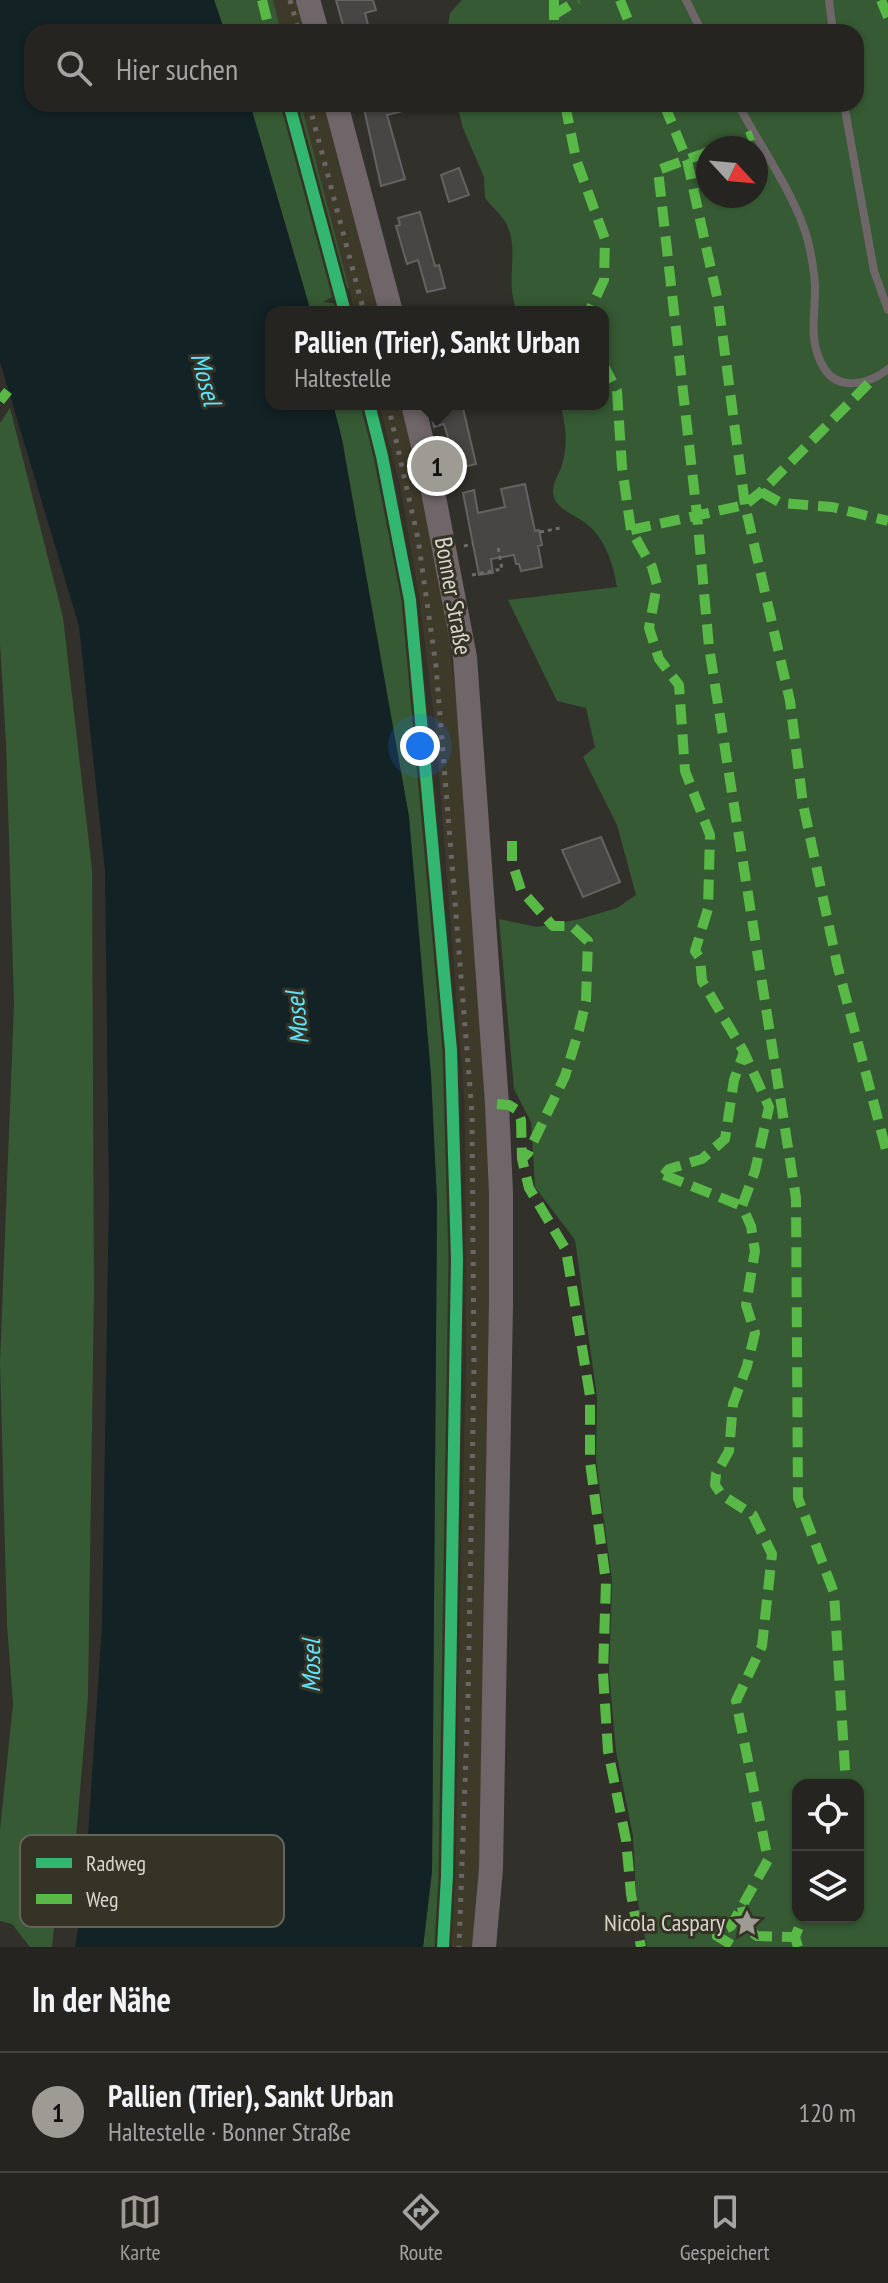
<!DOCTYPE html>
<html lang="de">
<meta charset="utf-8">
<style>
:root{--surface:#262420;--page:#2e2c29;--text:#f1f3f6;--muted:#a4a4a5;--line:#42413e;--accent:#9d9b94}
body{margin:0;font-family:"PT Sans Narrow",sans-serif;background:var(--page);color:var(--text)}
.controls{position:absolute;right:24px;bottom:24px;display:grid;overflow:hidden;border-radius:16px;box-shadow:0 2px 6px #0004}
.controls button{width:72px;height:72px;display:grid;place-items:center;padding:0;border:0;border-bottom:2px solid var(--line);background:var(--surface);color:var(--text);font:40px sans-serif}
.compass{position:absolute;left:696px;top:136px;width:72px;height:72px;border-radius:50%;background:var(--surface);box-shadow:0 2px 6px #0004;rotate:116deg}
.you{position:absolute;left:420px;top:746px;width:28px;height:28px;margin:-20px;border:6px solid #fff;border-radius:50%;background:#1a73e8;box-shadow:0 0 0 12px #1a73e833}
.badge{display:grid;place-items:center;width:52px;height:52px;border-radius:50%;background:var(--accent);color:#111;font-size:26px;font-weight:700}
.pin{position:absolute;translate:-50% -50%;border:4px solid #fff;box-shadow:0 2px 8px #0006}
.popup{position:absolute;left:265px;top:306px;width:344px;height:104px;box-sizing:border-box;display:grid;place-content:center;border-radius:16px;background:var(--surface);filter:drop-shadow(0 2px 6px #0005);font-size:26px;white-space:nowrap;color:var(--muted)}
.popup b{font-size:30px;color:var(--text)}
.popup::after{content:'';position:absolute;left:50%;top:100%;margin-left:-16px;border:16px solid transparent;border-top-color:var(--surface)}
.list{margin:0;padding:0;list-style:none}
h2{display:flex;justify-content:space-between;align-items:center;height:104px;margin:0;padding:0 32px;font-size:34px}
h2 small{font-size:26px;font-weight:400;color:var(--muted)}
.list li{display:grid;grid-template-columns:52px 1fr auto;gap:24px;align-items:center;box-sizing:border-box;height:120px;padding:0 32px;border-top:2px solid var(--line)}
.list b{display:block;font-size:30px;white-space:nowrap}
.list p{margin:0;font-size:26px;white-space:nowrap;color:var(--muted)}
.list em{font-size:26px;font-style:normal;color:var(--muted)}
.icon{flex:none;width:44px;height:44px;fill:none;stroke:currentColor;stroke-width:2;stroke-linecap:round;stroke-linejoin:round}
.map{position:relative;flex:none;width:888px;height:1947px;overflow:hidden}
.search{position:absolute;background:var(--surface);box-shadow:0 2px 6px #0004;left:24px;right:24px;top:24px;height:88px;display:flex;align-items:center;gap:20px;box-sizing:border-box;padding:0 28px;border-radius:24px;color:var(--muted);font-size:30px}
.sheet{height:224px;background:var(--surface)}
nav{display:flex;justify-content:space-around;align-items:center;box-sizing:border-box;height:112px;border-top:2px solid var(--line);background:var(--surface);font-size:22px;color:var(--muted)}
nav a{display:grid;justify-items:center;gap:4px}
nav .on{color:var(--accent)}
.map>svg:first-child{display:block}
</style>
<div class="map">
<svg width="888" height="1947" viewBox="0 0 888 1947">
<rect width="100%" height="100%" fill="#32302a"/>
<!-- built -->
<path fill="#3e3a29" d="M273,0H297L306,32H281Z
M301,104H325L378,312H355Z
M379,404H401L421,483L447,623L461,740L488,1113L492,1242L479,1879L474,1947H451L466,1365L465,1111L436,734L419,597L400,485Z"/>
<!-- green -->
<path fill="#365a33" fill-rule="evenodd" d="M214,0H273L281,32H225Z
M462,0H888V1947H647L636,1893L633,1836L616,1751L609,1673L612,1581L596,1460L597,1397L575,1240L535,1187L531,1122L514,1089L499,919L537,927L580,919L617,908L636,895L617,825L583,757L595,747L586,708L557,701L508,600L617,587C613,563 605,537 584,522C575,515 561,511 555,500C549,487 558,477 562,465C568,446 566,423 560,404H603V312H518C503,284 521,251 506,223C501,214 491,206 485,198L484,177L463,128L457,104H856V32H447L450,13ZM708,148H756V196H708ZM798,1785H858V1917H798Z
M250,104H301L349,288L323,302L333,303L340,312H311Z
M333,404H363C405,551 417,707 430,859C435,923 443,987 446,1051C461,1325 448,1601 443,1875L439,1947H423L432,1871L437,1203L431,1076L409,817Z
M10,408L63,617L92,869L94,1291L88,1697L70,1909L56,1907L52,1947H30L12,1924L0,1921V1830L13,1704L7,1625L0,1362L14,1004L6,742L0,644V423Z"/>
<!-- water -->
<path fill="#132225" d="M0,0H214L225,32H32V104H250L311,312H271V404H333L342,439L409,817L431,1076L437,1203L432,1871L423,1947H75L84,1896L102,1626L109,1197L105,870L79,626L0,362Z"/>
<!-- building -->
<path fill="#474644" stroke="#646262" stroke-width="2" d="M336,0H373L376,10L365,13L370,32H345Z
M363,104H415V108L387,115L405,179L381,186Z
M459,168L469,195L449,202L441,175Z
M420,212L435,266L439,265L445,288L427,292L418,260L407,264L396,226L400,225L398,218Z
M455,404H462L476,464L464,467L461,454L453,456L444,424L434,427L430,410Z
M525,484L535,531L539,530L542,545L538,546L542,567L521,571L519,564H516L514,555L491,559L493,573L479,575L463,493L474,490L478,513L505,507L501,489Z
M601,837L620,882L583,897L562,850Z"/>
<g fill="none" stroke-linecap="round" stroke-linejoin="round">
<!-- path -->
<path stroke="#716a6b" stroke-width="3" stroke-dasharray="4 4" stroke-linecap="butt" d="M540,532L560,528
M464,546L473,544
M472,575L502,569L498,547"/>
<!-- lane -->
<path stroke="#6f666a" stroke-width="8" d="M686,0L702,32
M829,0L833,32
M738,104C760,147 796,195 808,241C811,254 814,270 815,284C816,313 807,341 824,368C839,392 870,384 888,369
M844,104L874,271L888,310"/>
<!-- primary -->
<path stroke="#706669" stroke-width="24" d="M308,0L317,32
M336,104L391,312
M413,404L429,471L465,657L497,1104L501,1193V1304L491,1869L484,1947"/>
<!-- rail -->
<path stroke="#6b6666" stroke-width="5" stroke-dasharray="4 8" stroke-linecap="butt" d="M290,0L299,32
M309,104L364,312
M388,404L418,539L436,666L472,1113L474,1368L468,1700L459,1947"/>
<!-- quiet -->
<path stroke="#58b947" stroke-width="10" stroke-dasharray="20 10" stroke-linecap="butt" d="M262,0L270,32
M554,0V32
M620,0L633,32
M881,0L888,17
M552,16L578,0
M565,104L576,159L605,239L604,280L589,312
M664,104L687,160L718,301L745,505L790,701L803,804L837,964L888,1157
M719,148L753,135
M708,152L658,170L697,515L709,647L796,1198L798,1498L834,1593L846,1785
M603,364L617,391L622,467L631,530L652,567L657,585L649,628L659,659L679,685L685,771L710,835L708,909L695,951L700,958L702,981L744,1052L769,1107L755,1171L742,1206L751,1226L755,1251L746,1305L755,1333L747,1366L733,1404L729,1451L716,1474L715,1485L722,1495L753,1515L772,1554L762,1646L736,1701L768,1860L731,1926L719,1932L717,1936L735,1947
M0,401L8,391
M761,492L781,503L832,507L888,521
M631,530L745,505L761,492L871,381
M512,841V862L521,890L553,926H572L588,941L586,1001L579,1030L565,1076L528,1153L522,1159
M497,1104L509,1105L517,1110L521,1120L522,1159L529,1188L566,1250L590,1396V1462L606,1582L603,1673L608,1751L626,1840L631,1894L641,1947
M664,1175L669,1169L702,1159L725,1139L734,1080L744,1052
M664,1175L742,1206
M742,1907L746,1928L757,1936L795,1937
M798,1947L795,1937L803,1917"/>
<!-- cycleway casing -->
<g stroke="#353226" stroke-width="17">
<path id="cycleway" d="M289,104L345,312
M369,404L382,456L410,600L451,1050L457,1260L447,1876L443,1947"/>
</g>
<!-- cycleway -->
<use href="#cycleway" stroke="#33b770" stroke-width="12"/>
</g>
<!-- icons -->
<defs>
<g id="sight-bare" transform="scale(2.16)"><path d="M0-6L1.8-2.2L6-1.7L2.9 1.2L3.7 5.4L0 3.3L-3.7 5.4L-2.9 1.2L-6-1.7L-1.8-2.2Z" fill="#9d9b94" stroke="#353226" stroke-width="2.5" paint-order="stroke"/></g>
</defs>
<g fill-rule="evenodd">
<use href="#sight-bare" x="747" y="1923"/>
</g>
<g text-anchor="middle" stroke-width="6" stroke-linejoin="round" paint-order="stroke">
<!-- street labels -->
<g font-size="24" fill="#d7d5cd" stroke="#353226">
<text transform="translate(453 596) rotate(80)" y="8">Bonner Straße</text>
</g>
<!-- poi labels -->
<g font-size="24" fill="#d7d5cd" stroke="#353226" text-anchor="end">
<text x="725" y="1931">Nicola Caspary</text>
</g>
<!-- water labels -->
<g font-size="26" font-style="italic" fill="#5de5fb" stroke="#353226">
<text transform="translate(206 379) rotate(75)" y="9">Mosel</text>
<text transform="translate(297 1018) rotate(-96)" y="9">Mosel</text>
<text transform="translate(311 1666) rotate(-90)" y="9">Mosel</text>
</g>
</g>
<!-- legend -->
<rect x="20" y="1835" width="264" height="92" rx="12" fill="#353226" stroke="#666358" stroke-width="2"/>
<rect x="36" y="1858" width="36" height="10" fill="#33b770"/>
<rect x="36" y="1894" width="36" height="10" fill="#58b947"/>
<g font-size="22" fill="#d7d5cd">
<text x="86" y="1871">Radweg</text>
<text x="86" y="1907">Weg</text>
</g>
</svg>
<div class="controls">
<button><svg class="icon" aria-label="locate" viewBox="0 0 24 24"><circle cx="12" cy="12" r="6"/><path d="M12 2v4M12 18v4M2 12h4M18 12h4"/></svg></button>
<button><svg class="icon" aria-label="layers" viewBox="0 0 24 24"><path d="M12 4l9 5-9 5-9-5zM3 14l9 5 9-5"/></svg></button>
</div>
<svg class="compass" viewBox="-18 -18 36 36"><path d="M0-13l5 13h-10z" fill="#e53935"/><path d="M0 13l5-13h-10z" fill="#a4a4a5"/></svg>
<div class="you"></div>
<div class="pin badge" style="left:437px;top:466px">1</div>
<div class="popup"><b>Pallien (Trier), Sankt Urban</b>Haltestelle</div>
<div class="search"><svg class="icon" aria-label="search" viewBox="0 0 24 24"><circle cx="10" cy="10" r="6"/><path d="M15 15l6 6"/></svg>Hier suchen</div>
</div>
<section class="sheet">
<h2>In der Nähe<small></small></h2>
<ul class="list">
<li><span class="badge">1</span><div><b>Pallien (Trier), Sankt Urban</b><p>Haltestelle · Bonner Straße</p></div><em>120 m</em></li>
</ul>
</section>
<nav>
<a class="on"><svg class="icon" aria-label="map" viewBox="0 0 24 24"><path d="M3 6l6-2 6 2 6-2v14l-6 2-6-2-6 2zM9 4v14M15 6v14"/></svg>Karte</a>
<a><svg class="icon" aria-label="directions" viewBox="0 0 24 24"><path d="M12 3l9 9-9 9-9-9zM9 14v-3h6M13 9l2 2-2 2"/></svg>Route</a>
<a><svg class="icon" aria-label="saved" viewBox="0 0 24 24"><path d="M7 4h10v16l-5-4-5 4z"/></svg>Gespeichert</a>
</nav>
